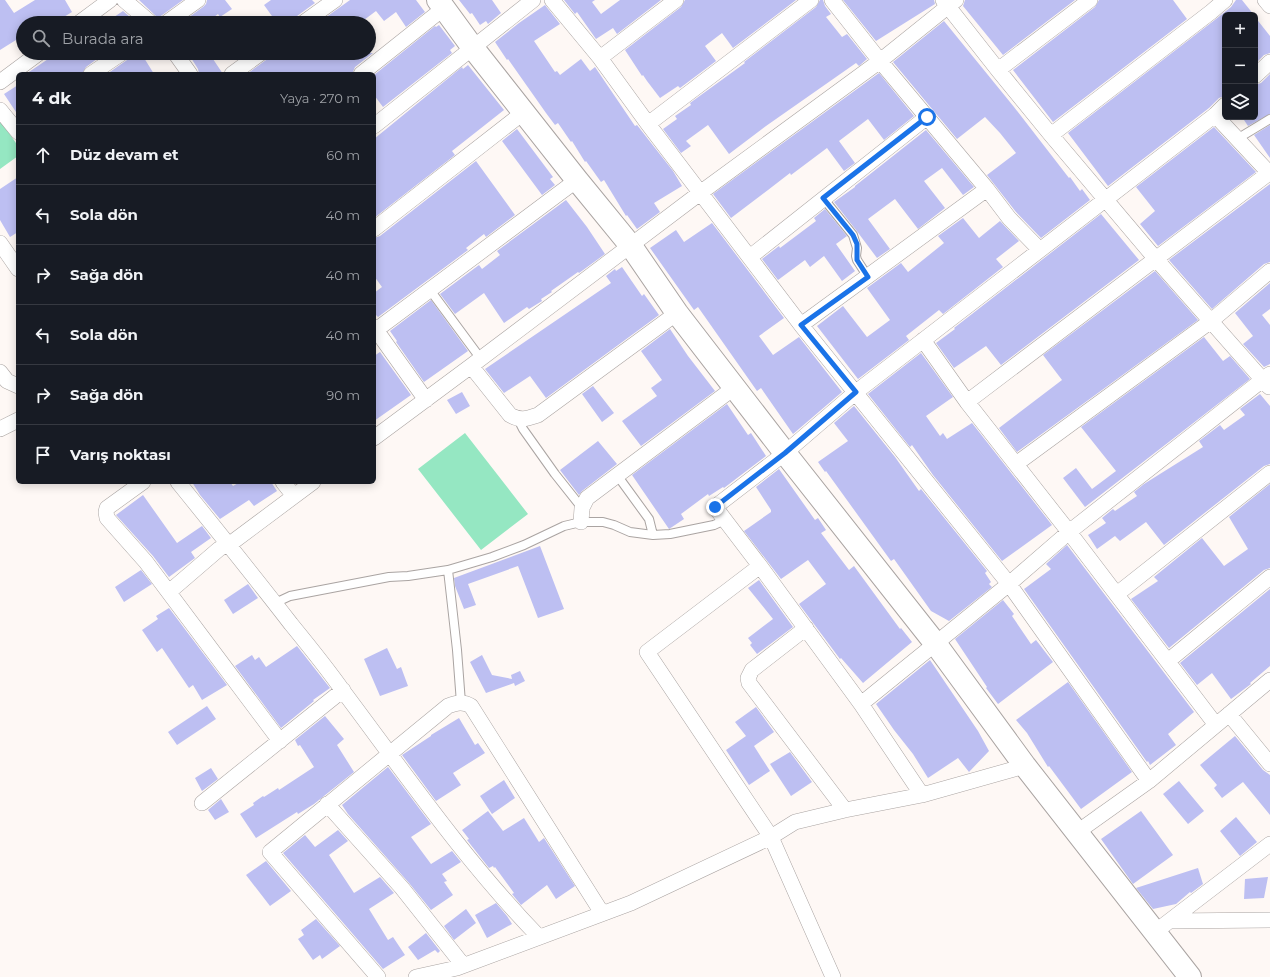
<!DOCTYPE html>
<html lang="tr">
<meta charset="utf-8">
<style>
:root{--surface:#171b24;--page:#20242c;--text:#f1f3f6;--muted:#9ea1a6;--line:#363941}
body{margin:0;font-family:Montserrat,sans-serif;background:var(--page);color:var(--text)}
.controls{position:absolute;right:12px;top:12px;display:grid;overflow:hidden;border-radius:6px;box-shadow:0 2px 10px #0003}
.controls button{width:36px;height:36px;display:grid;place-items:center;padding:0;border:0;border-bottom:1px solid var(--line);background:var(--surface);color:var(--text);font:20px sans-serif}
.stop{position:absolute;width:12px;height:12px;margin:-9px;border:3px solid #1a73e8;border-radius:50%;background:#fff}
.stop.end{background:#1a73e8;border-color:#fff;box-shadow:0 1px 4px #0008}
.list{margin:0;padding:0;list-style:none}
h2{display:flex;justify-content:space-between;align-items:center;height:52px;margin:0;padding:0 16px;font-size:17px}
h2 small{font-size:13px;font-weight:400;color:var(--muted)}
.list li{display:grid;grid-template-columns:26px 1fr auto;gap:12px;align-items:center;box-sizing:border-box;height:60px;padding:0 16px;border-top:1px solid var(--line)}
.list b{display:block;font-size:15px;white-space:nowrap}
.list em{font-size:13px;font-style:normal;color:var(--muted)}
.icon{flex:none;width:22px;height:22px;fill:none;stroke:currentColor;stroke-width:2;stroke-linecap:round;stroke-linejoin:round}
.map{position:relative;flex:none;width:1270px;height:977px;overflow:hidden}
.search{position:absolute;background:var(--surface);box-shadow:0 2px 10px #0003;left:16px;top:16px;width:360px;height:44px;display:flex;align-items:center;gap:10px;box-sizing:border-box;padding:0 14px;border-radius:22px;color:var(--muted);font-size:15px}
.panel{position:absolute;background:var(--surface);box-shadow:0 2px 10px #0003;left:16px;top:72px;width:360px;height:412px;border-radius:6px}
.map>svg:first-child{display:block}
</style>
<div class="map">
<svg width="1270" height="977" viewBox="0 0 1270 977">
<rect width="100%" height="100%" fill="#fef8f5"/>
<!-- green -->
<path fill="#95e7c2" d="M0,120L18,146V156L0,169Z
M465,433L528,514L481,550L418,469Z"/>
<!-- building -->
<path fill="#bdbff2" d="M0,0H5L14,13L35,0H65L72,12L54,23H23V52L16,40L0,50Z
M139,0H183L158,18Z
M207,0H225L232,9L220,17L218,14L206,23H181L203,7L206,4Z
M271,0H312L315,3L297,16L294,23H277L264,5Z
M350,0H416L425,12L406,27L396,12L384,21L376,11L360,23H318Z
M459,0H492L501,13L488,24L486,21L480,25L472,13L470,14Z
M564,0H595L592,2L601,14L620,0H661L617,34L613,28L596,39L577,12L575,14Z
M685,0H796L733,48L722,33L705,46L716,61L680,88L678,86L660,98L647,81L643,75L642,76L625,50L681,7Z
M820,0H823L825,6L831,14L826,17L842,37L847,34L867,59L859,66L856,63L766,126L729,154L708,125L686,141L691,146L681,153L663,129L677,119L675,116L691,105L690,103L745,63L744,62L816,7Z
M843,0H934L935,4L876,41Z
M965,0H1075L1003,55L963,6Z
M1099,0H1173L1187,19L1053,122L1013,70L1095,7Z
M1236,0H1242L1254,15H1225V96L1219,98L1209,108L1108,186L1068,133L1216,19L1231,7Z
M545,5L560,24L534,41L555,72L557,71L560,75L581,59L590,71L595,67L635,126L637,125L673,171L682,186L654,203L660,212L637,229L627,215L626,216L604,180L601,182L586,161L585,162L572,141L571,142L558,123L555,125L546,113L508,59L507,60L495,42L519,23Z
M123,11L137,23H105Z
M1255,17L1270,36V53L1264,55L1255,64Z
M944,21L1014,107L1069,178L1070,177L1080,191L1082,189L1090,200L1041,238L1016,212L987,175L1016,153L1000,133L985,117L957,139L893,62Z
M439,25L455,46L450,50L452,53L383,107L374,95V75L435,26L436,27Z
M57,53H99L101,56L86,67L82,74H26Z
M134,53H141L154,74H107L127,60L130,55Z
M188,53H209L223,74H199L198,69Z
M270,53H373L355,67L352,74H247L266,60L269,57Z
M468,65L504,110L452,151L455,155L374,218V139L462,67L463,69Z
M879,73L914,116L884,140L868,119L839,141L855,163L844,171L827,148L791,175L790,173L768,190L731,218L713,194Z
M1270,74V114L1248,126L1242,117H1255V85L1261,83Z
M18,85V115L4,94Z
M1270,125V158L1254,135Z
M1214,127L1256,172L1158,246L1140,224L1155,211L1136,187Z
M517,129L553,177L550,179L555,185L542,195L502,141Z
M926,130L974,187L963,195L942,168L924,181L945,208L918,229L895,199L868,219L890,249L877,258L856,230L834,202L855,187V186Z
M476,161L515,215L486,237L484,234L466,248L468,250L378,317L374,313V293L382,287L374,276V238L380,236Z
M18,177V232L10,237L0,220V189Z
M1270,184V262L1264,264L1212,309L1169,260Z
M566,200L587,227L605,254L579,273L578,272L551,291L552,292L541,299L542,301L529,309L527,307L504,323L484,293L455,314L440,294L479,265L482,269L500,255L497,251Z
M825,209L847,236L836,244L855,271L842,281L824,256L810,267L805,260L778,280L762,259L779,246L780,248L816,221L814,218Z
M1101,214L1139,260L1001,365L986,346L954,368L936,343L955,329L954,328Z
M963,218L979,238L1000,221L1019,241L996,259L1003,267L943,314L939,310L906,336L909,340L858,379L817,326L843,306L867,337L890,320L867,288L901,263L908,272L944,243L938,236Z
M712,223L784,318L759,336L773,355L799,337L842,392L793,434L761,388L757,391L698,307L694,310L650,248L676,230L684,242Z
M622,267L642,296L644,294L659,315L546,398L530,376L504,393L485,369L611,283L606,276L615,269L616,271Z
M1155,271L1198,320L1017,452L999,428L1062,380L1043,355Z
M1270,283V309L1262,315L1270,325V364L1264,367L1243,344L1253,336L1235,313Z
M431,300L468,351L424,382L396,342L397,341L390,331Z
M670,329L688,356L715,391L641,446L622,421L657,396L651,388L662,380L641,351Z
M1204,337L1223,361L1230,356L1250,379L1085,507L1063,478L1076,468L1092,489L1116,471L1081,427Z
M380,352L411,395L374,421V356Z
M921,353L953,397L926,416L940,436L943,433L947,439L972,423L1052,525L1002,561L933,475L912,445L910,447L868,394Z
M593,386L614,413L602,422L582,394Z
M462,392L470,406L456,414L447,400Z
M1260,394L1270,406V464L1264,466L1164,545L1146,522L1120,541L1115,536L1097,549L1088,535L1106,523L1102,518L1113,509L1115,511L1137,496L1134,492L1144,484L1203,447L1199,441L1220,425L1224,430L1245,415L1240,409Z
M727,404L748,435L751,433L766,456L724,488L723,487L709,496L708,494L681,514L684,519L669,529L632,475Z
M854,406L895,457L919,491L921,489L987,571L985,573L991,582L989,584L992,587L949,621L931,611L894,559L891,561L826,471L825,472L818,462L848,441L834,423Z
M598,441L617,464L582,491L579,495L560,470Z
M779,469L815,520L818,518L826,530L821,533L849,570L854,566L900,629L901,628L912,642L863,683L841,658L840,659L799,604L826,584L808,560L781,579L744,531L771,512V510L756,487Z
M192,482H230L233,486L240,482H271L277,491L254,506L249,500L220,519L200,495Z
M1270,484V568L1264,570L1169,648L1131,599L1158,581L1154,577L1202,538L1224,566L1248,549L1229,517Z
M143,495L177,543L202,526L211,538L191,552L195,558L169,577L153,556L116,515Z
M1067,545L1194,712L1168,734L1176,745L1150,765L1148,761L1147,762L1024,589L1051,569L1046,564Z
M540,546L564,609L538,618L518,566L468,584L476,605L464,609L455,586L454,578Z
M141,570L152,584L124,602L115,587Z
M759,580L793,627L757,654L750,645L752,643L748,638L773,619L748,588Z
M248,584L258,598L233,614L224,600Z
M1270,589V666L1250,683L1251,684L1231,699L1212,673L1197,685L1180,663Z
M1003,600L1014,614L1012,616L1031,644L1036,640L1053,662L998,704L986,688L987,687L955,639Z
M169,608L227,685L202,700L193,685L189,688L162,648L157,652L142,630L158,619L156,616Z
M297,646L330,688L313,700L314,701L281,728L235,666L252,655L255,660L259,657L266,667Z
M387,648L397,669L401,667L408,686L380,696L364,659Z
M482,655L492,675L512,679L511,675L520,671L525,681L515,686L514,683L486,693L470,662Z
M930,660L978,731L989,751L969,772L958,758L928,778L913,754L894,730L876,704Z
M1068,682L1132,772L1081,809L1049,766L1048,767L1027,733L1016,720Z
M207,706L216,719L177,745L168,732Z
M756,707L774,732L754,746L770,771L749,785L726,750L746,736L735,722Z
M325,716L344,739L337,745L354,772L314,804L298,814L297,812L256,838L240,814L254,805L253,803L263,796L264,797L278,788L279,790L314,767L300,745L298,746L295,740Z
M459,718L475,745L478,743L485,753L453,773L461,785L436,801L402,755L431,736V735Z
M1235,736L1263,770L1270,775V815L1243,782L1222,798L1214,788L1217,785L1200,765Z
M790,752L812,782L791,796L770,764Z
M388,767L431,824L411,837L431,864L452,851L461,862L442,874L447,881L444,882L453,895L431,910L409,883L348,814L342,805Z
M211,768L218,779L202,791L195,778Z
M504,780L515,798L492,814L480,796Z
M1179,781L1204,811L1188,824L1163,794Z
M221,799L229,812L215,820L208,810Z
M488,811L503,831L524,818L539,842L544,838L575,886L556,899L547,885L521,905L512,894L514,893L495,867L494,868L493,866L489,868L467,840L469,839L462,830Z
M1141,811L1173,855L1133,884L1101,839Z
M1236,817L1257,842L1240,856L1220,831Z
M338,830L348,841L329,855L354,893L380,877L394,893L369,909L388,940L393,937L405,955L383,969L283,853L305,835L315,847Z
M266,861L291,891L270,906L246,875Z
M1198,868L1203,884L1191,893L1190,892L1176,904L1153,909L1136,888Z
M1268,877L1264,898L1244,899L1245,879Z
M496,903L507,916L512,924L487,938L475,915Z
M466,909L476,923L454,940L444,926Z
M316,919L340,946L322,959L320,955L313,960L298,939L304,935L301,930Z
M426,933L440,951L438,953L435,950L418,960L408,947Z"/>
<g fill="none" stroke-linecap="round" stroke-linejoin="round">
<!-- lane casing -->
<g stroke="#aaa4a2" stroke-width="10">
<path id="lane" d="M1237,139L1270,119
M823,198L853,235L857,248L856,256L857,260L868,277
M430,290L481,359
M518,419L523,429L555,474L582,508
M617,475L649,519L653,535
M448,570L457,650L461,703
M275,603L290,596L389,577L408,576L448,570L492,557L524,545L564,526L581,522H603L614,525L630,532L653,535L670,534L714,525L725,520"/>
</g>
<!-- street casing -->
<g stroke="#aaa4a2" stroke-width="16">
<path id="street" d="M124,0L151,23
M552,0L600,58L648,124L801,325L1009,584L1149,781
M832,0L880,61L987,189L1009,218L1040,250
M943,0L998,70L1051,135L1155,258L1269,387
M1265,0L1270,6
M79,23L110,0
M166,23L198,0
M303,23L335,0
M175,53L190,74
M600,58L676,0
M998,70L1090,0
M91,74L122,53
M232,74L261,53
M361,74L444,8
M1255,76L1270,62
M0,82L39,53
M0,110L18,132
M1215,115L1270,174
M648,124L811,0
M374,126L533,0
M1051,135L1211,12L1225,0
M374,229L524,112
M0,243L18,269
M750,257L927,117
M801,325L987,189
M374,327L426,400
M376,330L577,180
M923,340L967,402L1069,532L1216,725
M471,366L510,415C521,421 526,419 538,415L677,313
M0,372L7,381L18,386
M967,402L1269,173
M0,429L18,420
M374,438L471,366L700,193L880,61L956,0
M1016,464L1211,321L1270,271
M143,482L107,508L106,512L107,518L146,562L280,741
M178,482C216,529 254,576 291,624C309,646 327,668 343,691C406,775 466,862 539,937
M283,482L294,496
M581,522L582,508L587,498L735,387
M760,566L647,652L771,837L833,977
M169,592L219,549L234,541L313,482
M1117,594L1270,473
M806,628L752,670L748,678L749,683L845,810
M1168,661L1270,577
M861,704L1009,584L1069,532L1270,374
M1229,714L1270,764
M922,795L861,704L760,566L715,507L785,453L856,392L1215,115L1225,105
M202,803L343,690
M327,804L402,888L463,965
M1076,833L1149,781L1270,680
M1170,921L1270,920
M1155,932L1270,844
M378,977L270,852L448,706C456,703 463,701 471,706L602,913
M416,977L457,968L631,903L771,837L795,822L845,810L922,795L1025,766"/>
</g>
<!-- secondary casing -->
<g stroke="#aaa4a2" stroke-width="24">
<path id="secondary" d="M438,0L473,48L577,180L631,246L677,313L785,453L935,643L1025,766L1190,977"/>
</g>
<!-- lane -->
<use href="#lane" stroke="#fff" stroke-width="8"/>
<!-- street -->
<use href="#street" stroke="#fff" stroke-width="15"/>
<!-- secondary -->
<use href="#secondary" stroke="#fff" stroke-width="22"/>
</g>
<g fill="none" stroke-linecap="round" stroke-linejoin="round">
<!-- route -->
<path stroke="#1a73e8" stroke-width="5" d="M715,507L785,453L856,392L801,325L868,277L857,260V244L853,235L823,198L927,117"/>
</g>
</svg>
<div class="controls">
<button>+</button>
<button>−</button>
<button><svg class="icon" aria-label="layers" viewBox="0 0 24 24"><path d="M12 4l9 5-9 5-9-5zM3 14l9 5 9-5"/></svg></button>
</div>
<div class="stop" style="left:927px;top:117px"></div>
<div class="stop end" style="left:715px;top:507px"></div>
<div class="search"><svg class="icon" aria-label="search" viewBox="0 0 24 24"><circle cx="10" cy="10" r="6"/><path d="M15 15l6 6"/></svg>Burada ara</div>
<section class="panel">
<h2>4 dk<small>Yaya · 270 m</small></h2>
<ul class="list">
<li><svg class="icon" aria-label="ahead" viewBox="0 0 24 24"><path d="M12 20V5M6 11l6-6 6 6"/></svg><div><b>Düz devam et</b></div><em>60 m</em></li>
<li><svg class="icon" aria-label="left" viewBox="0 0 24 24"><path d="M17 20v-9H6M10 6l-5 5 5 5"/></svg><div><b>Sola dön</b></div><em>40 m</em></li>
<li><svg class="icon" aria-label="right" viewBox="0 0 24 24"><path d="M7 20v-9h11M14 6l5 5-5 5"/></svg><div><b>Sağa dön</b></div><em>40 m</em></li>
<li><svg class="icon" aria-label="left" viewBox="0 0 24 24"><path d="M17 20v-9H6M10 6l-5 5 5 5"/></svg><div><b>Sola dön</b></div><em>40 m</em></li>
<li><svg class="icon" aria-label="right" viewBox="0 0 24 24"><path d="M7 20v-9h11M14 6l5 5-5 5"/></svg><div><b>Sağa dön</b></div><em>90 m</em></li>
<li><svg class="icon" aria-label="arrive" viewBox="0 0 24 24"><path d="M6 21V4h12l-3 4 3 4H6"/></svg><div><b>Varış noktası</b></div></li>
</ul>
</section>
</div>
